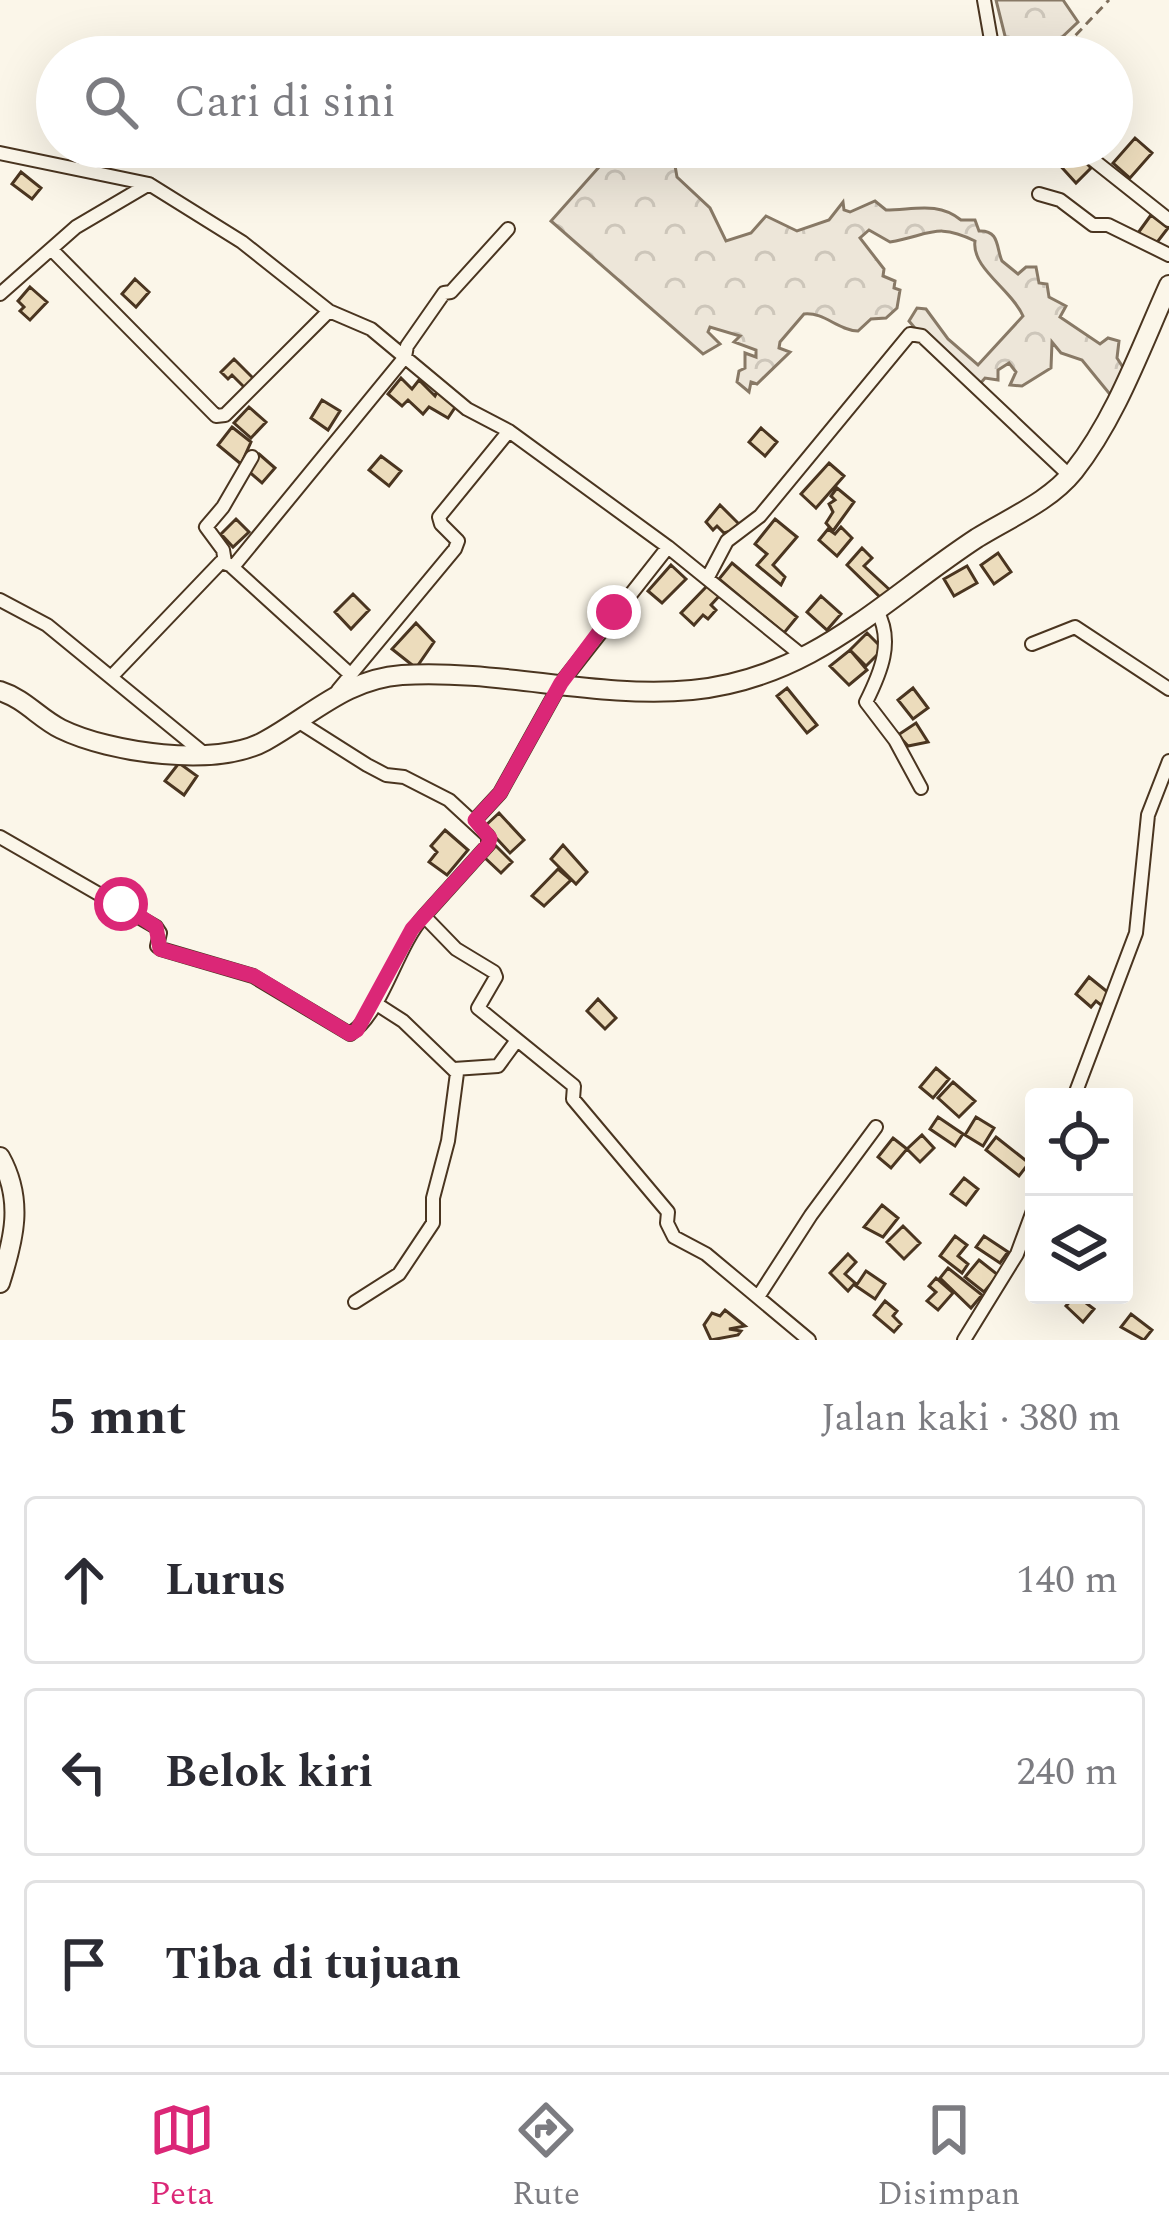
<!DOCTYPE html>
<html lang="id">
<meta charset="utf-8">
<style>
:root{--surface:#fff;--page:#f2f2f3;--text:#2b2b33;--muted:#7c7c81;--line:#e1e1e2;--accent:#db2777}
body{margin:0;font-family:Spectral,serif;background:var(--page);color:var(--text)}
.controls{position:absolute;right:36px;bottom:36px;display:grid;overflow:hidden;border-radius:12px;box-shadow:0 12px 48px #0002}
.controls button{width:108px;height:108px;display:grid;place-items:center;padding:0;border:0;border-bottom:3px solid var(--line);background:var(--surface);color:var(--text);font:60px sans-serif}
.stop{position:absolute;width:36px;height:36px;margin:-27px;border:9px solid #db2777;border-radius:50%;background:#fff}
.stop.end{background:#db2777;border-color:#fff;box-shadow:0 3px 12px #0008}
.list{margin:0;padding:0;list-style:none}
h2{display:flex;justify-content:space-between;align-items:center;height:156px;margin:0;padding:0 48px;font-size:51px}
h2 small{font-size:39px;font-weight:400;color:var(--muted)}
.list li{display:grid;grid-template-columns:78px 1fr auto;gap:36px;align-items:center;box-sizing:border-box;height:168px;margin:0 24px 24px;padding:0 24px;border:3px solid var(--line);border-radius:12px}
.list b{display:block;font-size:45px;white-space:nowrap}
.list em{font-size:39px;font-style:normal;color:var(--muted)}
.icon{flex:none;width:66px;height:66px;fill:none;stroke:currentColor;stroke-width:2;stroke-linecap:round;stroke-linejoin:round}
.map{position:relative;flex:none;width:1169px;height:1340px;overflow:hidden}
.search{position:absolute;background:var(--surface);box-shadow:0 12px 48px #0002;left:36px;right:36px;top:36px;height:132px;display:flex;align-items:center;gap:30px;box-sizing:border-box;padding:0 42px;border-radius:66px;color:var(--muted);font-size:45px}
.sheet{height:732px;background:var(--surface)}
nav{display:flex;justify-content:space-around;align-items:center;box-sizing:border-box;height:168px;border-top:3px solid var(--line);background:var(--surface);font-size:33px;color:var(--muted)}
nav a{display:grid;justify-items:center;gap:6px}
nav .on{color:var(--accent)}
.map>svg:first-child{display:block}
</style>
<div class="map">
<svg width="1169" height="1340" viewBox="0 0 1169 1340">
<defs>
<pattern id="forest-crowns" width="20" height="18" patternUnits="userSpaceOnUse" patternTransform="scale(3)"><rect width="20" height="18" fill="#ede6d9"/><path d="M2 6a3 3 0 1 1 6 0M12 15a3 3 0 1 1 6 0" fill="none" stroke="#cdc6ba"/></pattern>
</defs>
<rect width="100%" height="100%" fill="#fbf6e9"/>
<!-- forest -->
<path fill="url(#forest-crowns)" stroke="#887966" stroke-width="3" d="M996,0H1063L1078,22L1041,57H1014L1008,48Z
M616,148C634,167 654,153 674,160L677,177L710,208L726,241L751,233L766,216L797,231L829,220L843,202L844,210L850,212L875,201L886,210C913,210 938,201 961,220H975L979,231C1000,230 996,248 1002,261L1018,274L1026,267H1036L1039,283L1047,284L1049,297L1066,306L1060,317L1100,344L1108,338L1119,341L1117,358L1124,369L1113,398L1082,360L1061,353L1052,342L1051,368L1022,386L1010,385L1016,372L1009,363L998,370V380L985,378L979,385L914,327L909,321L917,308L926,309L948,339L978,365L1023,316C1012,290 971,268 975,241C937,222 930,235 890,242L869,230L860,238L884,269L883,276L895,281L894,288L900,290L897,308L886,318L871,319L858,331C837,330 825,312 804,314L780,342L779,348L790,352L757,384L751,382L749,392L737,382L739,371L745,368V353L756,357V350L734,342L740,336L710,327L708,332L720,344L703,354L551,221Z"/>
<!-- building -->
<path fill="#ecdcbc" stroke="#4a3520" stroke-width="3" d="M1135,138L1152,153L1130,178L1113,163Z
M1071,147L1091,168L1076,183L1055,160Z
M21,172L41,188L32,199L12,184Z
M1151,215L1168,228L1155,245L1138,233Z
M135,279L149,292L136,307L122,294Z
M30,287L47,302L30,320L20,311L24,307L18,301Z
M234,359L254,379L245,388L232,375L228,379L221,372Z
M401,378L412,389L419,380L435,396L438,390L456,406L448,418L429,407L423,414L408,400L402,406L388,394Z
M322,400L340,411L328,430L311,418Z
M249,407L266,422L251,438L234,423Z
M232,427L251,442L241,464L218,445Z
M761,428L777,442L765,456L749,442Z
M259,454L275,468L262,483L246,469Z
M381,456L401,471L389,486L369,470Z
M829,463L844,476L816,508L801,494Z
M837,488L854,502L833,531L826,523L833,512L829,504L835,500L831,496Z
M720,505L739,524L734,530L724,533L717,526L713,530L706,522Z
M236,519L249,532L233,547L221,534Z
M775,519L797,537L773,565L785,577L781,585L757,565L767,554L755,544Z
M841,527L852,538L837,556L819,540L828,529L835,534Z
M862,548L872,558L864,566L891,591L883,600L847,565Z
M998,553L1011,572L994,584L981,565Z
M732,563L797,617L784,633L719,579Z
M671,565L686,579L662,603L648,591Z
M967,566L977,583L954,596L944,579Z
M708,585L721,594L711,605L716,610L708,619L703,615L694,625L681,613Z
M353,594L369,610L351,629L335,612Z
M821,596L841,614L827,630L807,612Z
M416,623L434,642L416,668L392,649Z
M867,633L883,649L866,666L850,650Z
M850,650L867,670L849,685L830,666Z
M787,688L817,725L807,733L777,696Z
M913,688L928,708L913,719L898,700Z
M916,723L928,742L908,746L898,735Z
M179,763L197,776L184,795L165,781Z
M499,813L524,840L510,853L485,826Z
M445,830L468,850L447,875L429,862L437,852L431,846Z
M563,845L587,872L576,884L551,859Z
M496,846L512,862L501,873L484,857Z
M558,869L571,880L544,906L532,896Z
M1089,977L1110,994L1101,1005L1096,1001L1091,1007L1076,994Z
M598,999L616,1018L605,1029L587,1011Z
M936,1068L949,1079L933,1098L920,1087Z
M953,1082L975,1101L959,1117L938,1098Z
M938,1117L963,1134L955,1146L930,1129Z
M976,1117L994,1128L983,1146L965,1135Z
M922,1135L934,1148L920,1162L907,1149Z
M996,1137L1029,1163L1019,1176L986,1150Z
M893,1138L907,1149L891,1168L878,1157Z
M964,1178L978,1189L966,1205L951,1194Z
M882,1205L898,1218L883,1237L864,1227Z
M903,1226L920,1243L904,1259L887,1242Z
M955,1236L967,1245L958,1256L968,1264L962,1273L940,1256Z
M984,1236L1008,1252L1000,1263L976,1247Z
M848,1254L856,1262L845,1274L855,1283L848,1291L830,1273Z
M979,1260L998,1275L984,1292L965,1277Z
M948,1268L982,1295L971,1308L940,1278Z
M866,1271L885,1284L875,1299L856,1286Z
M936,1278L953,1293L938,1310L927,1301L936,1292L929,1286Z
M1076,1295H1093L1086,1303L1094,1309L1083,1322L1066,1306Z
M885,1301L897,1311L893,1316L901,1324L894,1332L874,1315Z
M725,1310L745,1326L729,1329L741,1331L738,1335L711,1340L704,1325L712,1313L720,1316Z
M1131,1314L1152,1330L1144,1340L1121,1327Z"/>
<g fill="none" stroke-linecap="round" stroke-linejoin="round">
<!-- street casing -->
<g stroke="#4a3520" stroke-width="16">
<path id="street" d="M984,0L994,57
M1077,147L1169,220
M0,153L149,184L242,242L329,311L371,329L467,409L509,431L668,547L805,658
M1039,194L1060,200L1093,225H1108L1169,255
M53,251L216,416L225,415L329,311
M0,294L76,227L149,184
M225,562L223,550L206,527L223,507L252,457
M233,567L405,357L407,346L444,293L451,292L508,229
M708,577L727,541L760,516L910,334L922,336L1070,476
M0,600L47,625L207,756
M877,611C894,641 881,672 866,702L895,740L921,788
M1032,644L1075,627L1169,689
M112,676L221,562L230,565L351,675
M338,690L455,549L458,541L441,524L439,517L509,431
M296,720L367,765L386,775L404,777L449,800L488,836V845L424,916L456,949L494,972L496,977L478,1008L574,1086L573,1099L668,1212L667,1223L674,1237L706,1254L809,1340
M475,820L500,793L561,683L668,547
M0,837L156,927L160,933L157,946L161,949L253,976L350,1034C383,1012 396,947 424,916
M454,1069L498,1066L517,1040
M1074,1097L1136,933L1148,815L1169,761
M758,1297L811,1215L876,1127
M355,1302L399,1274L433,1223V1198L448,1141L457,1073L403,1021L375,1003
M964,1340L1017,1254L1034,1208"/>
</g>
<!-- secondary casing -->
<g stroke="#4a3520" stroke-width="22">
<path id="secondary" d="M0,691C25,699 39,718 61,729C110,753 216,768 265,741C312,715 346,679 402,675C499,669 596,699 692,690C813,678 881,601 977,538C1009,518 1049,502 1074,471C1116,418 1141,347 1169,285
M0,1157C24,1200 14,1239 0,1283"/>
</g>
<!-- path -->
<path stroke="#7f6f5c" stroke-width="3" stroke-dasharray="9 6" stroke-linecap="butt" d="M1055,57L1109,0"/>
<!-- street -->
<use href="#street" stroke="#fbf6e9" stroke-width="12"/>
<!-- secondary -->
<use href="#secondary" stroke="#fbf6e9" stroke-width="18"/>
</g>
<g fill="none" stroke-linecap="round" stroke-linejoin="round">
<!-- route -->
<path stroke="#db2777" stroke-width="15" d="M121,904L156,927L160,949L254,976L350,1034L357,1030L412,929L488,845L490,838L475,820L500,793L561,683L614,612"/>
</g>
</svg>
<div class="controls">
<button><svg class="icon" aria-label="locate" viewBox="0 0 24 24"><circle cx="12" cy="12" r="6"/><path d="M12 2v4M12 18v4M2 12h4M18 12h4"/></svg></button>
<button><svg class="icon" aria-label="layers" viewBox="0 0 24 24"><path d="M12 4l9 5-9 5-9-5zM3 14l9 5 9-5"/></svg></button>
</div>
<div class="stop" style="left:121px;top:904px"></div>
<div class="stop end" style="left:614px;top:612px"></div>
<div class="search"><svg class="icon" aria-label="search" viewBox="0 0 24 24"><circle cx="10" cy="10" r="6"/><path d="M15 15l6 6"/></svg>Cari di sini</div>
</div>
<section class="sheet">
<h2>5 mnt<small>Jalan kaki · 380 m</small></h2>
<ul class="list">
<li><svg class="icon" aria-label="ahead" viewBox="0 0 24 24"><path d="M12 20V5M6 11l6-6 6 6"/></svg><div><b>Lurus</b></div><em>140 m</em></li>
<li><svg class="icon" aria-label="left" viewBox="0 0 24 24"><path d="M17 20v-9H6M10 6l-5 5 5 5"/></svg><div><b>Belok kiri</b></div><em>240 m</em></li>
<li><svg class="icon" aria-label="arrive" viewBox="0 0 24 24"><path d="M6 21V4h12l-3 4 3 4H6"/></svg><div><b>Tiba di tujuan</b></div></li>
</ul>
</section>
<nav>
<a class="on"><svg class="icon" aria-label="map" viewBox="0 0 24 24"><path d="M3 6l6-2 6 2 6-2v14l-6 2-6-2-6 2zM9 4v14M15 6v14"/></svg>Peta</a>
<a><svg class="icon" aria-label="directions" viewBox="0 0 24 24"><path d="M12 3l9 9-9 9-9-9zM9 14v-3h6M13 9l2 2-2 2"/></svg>Rute</a>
<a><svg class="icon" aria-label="saved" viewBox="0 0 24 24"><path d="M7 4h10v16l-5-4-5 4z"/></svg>Disimpan</a>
</nav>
